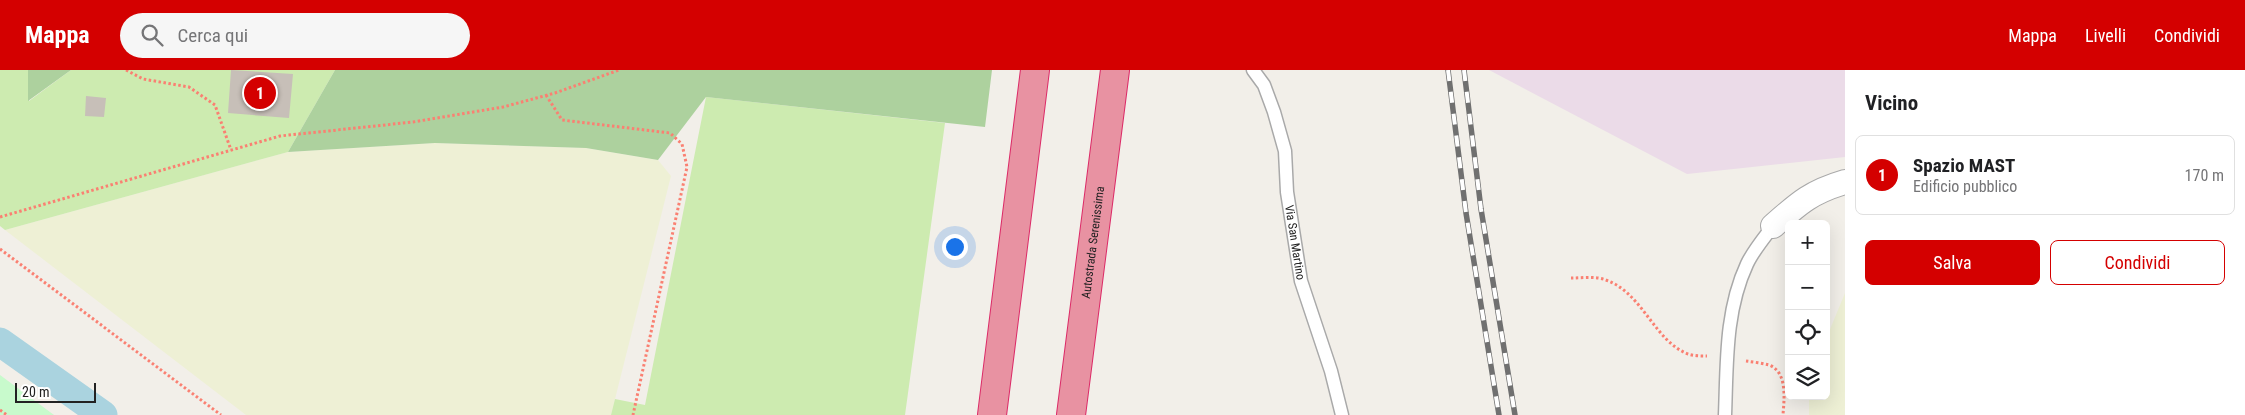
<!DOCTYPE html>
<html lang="it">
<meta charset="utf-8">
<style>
:root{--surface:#fff;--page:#f6f6f6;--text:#202124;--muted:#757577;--line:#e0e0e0;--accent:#d40000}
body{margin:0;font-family:"Roboto Condensed",sans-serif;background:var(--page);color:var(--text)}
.controls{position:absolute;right:15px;bottom:15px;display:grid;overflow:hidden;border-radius:8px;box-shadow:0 5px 20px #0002}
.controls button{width:45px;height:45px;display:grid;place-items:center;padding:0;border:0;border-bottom:1px solid var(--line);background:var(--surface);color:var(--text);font:25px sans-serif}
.scale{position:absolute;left:15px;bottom:12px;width:81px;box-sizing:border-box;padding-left:5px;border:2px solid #222;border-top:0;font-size:14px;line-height:18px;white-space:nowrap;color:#222;-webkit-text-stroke:4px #fff;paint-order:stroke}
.you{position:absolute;left:954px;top:176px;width:18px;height:18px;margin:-12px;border:4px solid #fff;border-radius:50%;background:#1a73e8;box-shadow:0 0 0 8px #1a73e833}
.badge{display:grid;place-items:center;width:32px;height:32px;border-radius:50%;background:var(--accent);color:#fff;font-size:16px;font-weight:700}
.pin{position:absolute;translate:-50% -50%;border:2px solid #fff;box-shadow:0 1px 5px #0006}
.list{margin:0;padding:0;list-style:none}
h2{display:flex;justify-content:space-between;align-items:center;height:65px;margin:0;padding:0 20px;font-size:21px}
h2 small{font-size:16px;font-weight:400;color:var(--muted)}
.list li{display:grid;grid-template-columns:32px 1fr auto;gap:15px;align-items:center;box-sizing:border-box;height:80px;margin:0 10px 10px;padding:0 10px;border:1px solid var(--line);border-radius:8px}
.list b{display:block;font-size:19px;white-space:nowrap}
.list p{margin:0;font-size:16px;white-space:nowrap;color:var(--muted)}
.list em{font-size:16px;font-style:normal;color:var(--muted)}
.actions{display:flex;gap:10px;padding:15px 20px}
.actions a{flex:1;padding:11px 0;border:1px solid var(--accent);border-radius:8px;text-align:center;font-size:18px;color:var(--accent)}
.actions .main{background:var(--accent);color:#fff}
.icon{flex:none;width:28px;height:28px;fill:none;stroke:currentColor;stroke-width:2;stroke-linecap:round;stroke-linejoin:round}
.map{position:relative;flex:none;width:1845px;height:345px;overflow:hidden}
header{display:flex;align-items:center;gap:30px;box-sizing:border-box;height:70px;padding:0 25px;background:var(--accent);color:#fff}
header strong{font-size:24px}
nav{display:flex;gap:28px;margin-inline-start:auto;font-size:18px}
.search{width:350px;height:45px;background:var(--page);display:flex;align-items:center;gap:12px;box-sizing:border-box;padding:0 18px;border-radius:28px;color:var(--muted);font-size:19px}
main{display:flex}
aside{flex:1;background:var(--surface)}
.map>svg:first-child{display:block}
</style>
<header>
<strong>Mappa</strong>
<div class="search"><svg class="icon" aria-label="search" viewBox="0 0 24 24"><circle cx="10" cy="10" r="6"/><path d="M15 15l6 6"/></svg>Cerca qui</div>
<nav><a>Mappa</a><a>Livelli</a><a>Condividi</a></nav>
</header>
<main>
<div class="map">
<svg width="1845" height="345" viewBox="0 0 1845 345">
<rect width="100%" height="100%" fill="#f2efe9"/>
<!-- industrial -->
<path fill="#ebdbe8" d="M1489,0H1845V87L1687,104Z"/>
<!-- farmland -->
<path fill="#eef0d5" d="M435,73L586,78L658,90L671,106L611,345H246L5,160L288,82Z
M1845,223V345H1809V326H1826V269Z"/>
<!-- grass -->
<path fill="#cdebb0" d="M0,0H28L29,31L71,0H335L288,82L5,160L0,156Z
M706,27L945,53L905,345H611L615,329L645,335Z"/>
<!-- forest -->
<path fill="#add19e" d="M28,0H71L28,31Z
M335,0H992L985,57L706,27L658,90L586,78L435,73L288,82Z"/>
<!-- park -->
<path fill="#c8facc" d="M0,305L54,345H0Z"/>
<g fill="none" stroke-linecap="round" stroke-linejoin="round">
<!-- canal -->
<path stroke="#aad3df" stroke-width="29" d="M0,272L103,345"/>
</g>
<!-- building -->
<path fill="#c7bfb8" d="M231,0L293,4L289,48L228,43Z
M86,26L106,28L104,47L85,46Z"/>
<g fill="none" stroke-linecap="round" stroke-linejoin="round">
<!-- lane casing -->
<g stroke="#a9a9a9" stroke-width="15">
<g id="lane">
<path id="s1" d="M1253,0L1264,15L1274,42L1285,81L1287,122L1301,211L1331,301L1342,345"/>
<path d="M1725,345C1727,294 1725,241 1747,194C1753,181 1764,168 1773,156"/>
</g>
</g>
<!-- street casing -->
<g stroke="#a9a9a9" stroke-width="26">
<path id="street" d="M1773,156C1799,133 1811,122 1845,112"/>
</g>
<!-- highway casing -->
<g stroke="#dc2a67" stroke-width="30">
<g id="highway">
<path d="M992,345L1035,0"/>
<path id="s2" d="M1071,345L1115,0"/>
</g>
</g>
<!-- path -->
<path stroke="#fa8072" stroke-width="3" stroke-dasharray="2.5 2.5" stroke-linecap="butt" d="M126,0L143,9L189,17L215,35L231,80
M546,25L562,50L670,63L682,74L687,97L633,345
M0,147L280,66L413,52L503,37L555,23L619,0
M0,179L221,345
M1571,208C1582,208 1596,206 1606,210C1643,223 1654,271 1688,284C1694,286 1701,286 1707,286
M1746,291C1753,292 1762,293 1769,295C1788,302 1784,330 1783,345
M0,340L7,345"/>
<!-- lane -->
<use href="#lane" stroke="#fff" stroke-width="12"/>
<!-- street -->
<use href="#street" stroke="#fff" stroke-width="24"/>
<!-- highway -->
<use href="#highway" stroke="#e892a2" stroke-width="28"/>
<!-- rail casing -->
<g stroke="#707070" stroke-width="5.5">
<path id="rail" d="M1448,0L1466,143L1499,345
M1464,0L1481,139L1515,345"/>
</g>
<!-- rail -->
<use href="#rail" stroke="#fff" stroke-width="4" stroke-dasharray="11" stroke-linecap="butt"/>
</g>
<g text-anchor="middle" stroke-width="5" stroke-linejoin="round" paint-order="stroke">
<!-- street labels -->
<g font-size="12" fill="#222" stroke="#fff">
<text dy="4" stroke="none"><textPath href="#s2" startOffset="174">Autostrada Serenissima</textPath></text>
<text dy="4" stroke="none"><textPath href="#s1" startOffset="180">Via San Martino</textPath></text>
</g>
</g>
</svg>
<div class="controls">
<button>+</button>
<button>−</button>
<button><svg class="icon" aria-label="locate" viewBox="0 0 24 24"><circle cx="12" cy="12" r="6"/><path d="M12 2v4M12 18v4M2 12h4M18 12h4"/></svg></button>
<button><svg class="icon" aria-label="layers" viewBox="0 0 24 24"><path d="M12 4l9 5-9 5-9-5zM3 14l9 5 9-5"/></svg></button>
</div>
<div class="scale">20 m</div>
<div class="you"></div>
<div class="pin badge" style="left:260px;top:23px">1</div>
</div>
<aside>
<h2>Vicino<small></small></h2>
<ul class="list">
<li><span class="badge">1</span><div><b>Spazio MAST</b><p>Edificio pubblico</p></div><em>170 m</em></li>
</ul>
<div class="actions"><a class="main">Salva</a><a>Condividi</a></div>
</aside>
</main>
